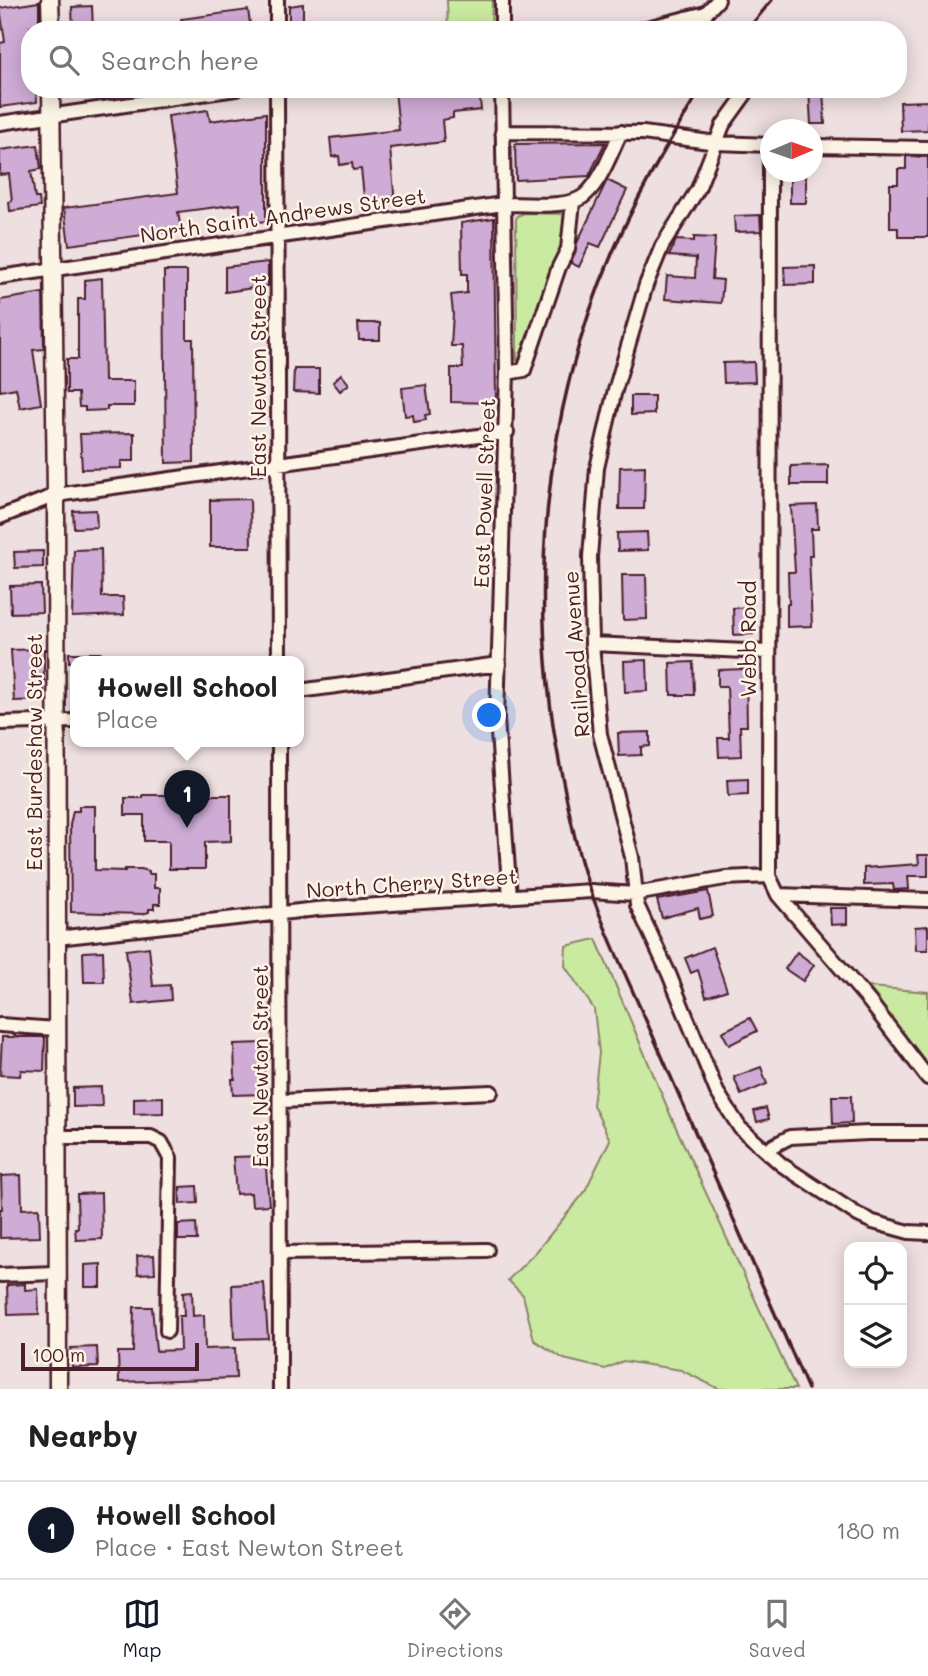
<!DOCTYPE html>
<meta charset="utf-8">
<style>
:root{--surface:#fff;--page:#f6f6f6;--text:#222;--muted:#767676;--line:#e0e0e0;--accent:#111827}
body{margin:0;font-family:Mali,sans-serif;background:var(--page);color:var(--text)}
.controls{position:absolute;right:21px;bottom:21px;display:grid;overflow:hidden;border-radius:14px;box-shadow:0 4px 18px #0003}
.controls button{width:63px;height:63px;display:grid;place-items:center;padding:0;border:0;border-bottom:2px solid var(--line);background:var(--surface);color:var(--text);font:35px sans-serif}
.compass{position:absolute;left:760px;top:119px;width:63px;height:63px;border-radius:50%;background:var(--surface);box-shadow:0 4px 18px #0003;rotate:88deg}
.scale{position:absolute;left:21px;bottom:18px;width:178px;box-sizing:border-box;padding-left:7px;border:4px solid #4a1f2b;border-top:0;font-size:19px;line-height:24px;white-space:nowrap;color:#4a1f2b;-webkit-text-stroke:5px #fcf5e5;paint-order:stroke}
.you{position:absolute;left:490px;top:716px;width:24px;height:24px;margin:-18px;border:5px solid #fff;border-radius:50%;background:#1a73e8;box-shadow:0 0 0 10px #1a73e833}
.badge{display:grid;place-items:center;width:46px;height:46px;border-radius:50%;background:var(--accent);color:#fff;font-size:23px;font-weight:700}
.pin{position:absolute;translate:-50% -58px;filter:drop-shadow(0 2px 4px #0008)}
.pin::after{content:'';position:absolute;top:37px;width:24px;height:21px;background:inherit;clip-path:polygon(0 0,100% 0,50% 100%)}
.popup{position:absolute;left:70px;top:656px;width:234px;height:91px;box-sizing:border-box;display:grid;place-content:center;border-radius:14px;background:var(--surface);filter:drop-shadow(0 2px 5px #0005);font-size:23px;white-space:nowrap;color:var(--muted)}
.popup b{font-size:26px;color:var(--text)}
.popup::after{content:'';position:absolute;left:50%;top:100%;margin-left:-14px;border:14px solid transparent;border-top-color:var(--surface)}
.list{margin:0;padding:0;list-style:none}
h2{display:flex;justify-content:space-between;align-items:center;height:91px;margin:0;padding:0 28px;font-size:30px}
h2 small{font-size:23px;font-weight:400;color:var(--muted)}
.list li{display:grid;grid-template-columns:46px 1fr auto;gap:21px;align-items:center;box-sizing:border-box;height:98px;padding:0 28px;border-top:2px solid var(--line)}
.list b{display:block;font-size:26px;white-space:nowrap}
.list p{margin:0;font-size:23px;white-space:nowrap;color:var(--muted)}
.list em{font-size:23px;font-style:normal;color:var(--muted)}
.icon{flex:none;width:38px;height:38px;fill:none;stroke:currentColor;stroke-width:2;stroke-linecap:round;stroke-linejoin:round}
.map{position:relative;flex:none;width:928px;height:1389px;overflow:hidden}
.search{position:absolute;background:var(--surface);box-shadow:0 4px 18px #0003;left:21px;right:21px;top:21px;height:77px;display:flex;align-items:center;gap:18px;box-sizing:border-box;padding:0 24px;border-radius:28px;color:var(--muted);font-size:26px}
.sheet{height:189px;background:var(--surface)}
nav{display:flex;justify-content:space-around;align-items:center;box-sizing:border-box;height:98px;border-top:2px solid var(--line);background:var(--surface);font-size:19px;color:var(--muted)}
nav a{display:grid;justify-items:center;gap:4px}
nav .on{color:var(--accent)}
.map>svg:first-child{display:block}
</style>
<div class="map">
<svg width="928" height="1389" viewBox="0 0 928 1389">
<rect width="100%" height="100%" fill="#eedfe0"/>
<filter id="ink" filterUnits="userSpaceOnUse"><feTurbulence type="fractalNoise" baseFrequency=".0143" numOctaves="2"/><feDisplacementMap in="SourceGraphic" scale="14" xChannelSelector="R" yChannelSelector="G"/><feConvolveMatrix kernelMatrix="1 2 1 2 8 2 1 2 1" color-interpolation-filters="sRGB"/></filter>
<g filter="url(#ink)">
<!-- green -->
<path fill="#caeaa2" stroke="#8a8466" stroke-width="2" d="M447,0H492L491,30H448Z
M524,213L566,214L562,249L519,362L517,360L516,220L517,216Z
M596,939L673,1121L796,1389H719L681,1370L623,1361L605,1369L564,1359L534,1340L523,1295L508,1280L536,1252L584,1193L610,1140L593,1105L599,1053L594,1009L565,966L566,946Z
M869,987L928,992V1067Z"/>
<!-- building -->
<path fill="#cfacd6" stroke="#4a1f2b" stroke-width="2" d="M39,2V25L30,27V89H36L37,102L0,107V43L5,42L0,8Z
M303,4V30H289V6Z
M92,6L93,30H73L72,7Z
M248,10L251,30H183L181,19Z
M405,89H479L481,110L453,113V118L442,120L444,142L390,148L395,203L365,206L361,169L353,170L352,163L340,165L339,156L332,157L330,138L399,130L395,90Z
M809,89H823L825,124H811Z
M928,101V130L901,131L900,102Z
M208,110L210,121L266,113V221L240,225V204L178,212L181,230L69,245L64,208L178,193L168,116Z
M605,143L589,176L516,180L515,144Z
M38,145L41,169L31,171L35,198H39L40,207L10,211L9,202L12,201L9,174L0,175V150Z
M906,156L928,157V237H898V228H890V184H898V169H906Z
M790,172H806V203H790Z
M607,180L627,190L600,247L590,243L579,267L571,263L577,243Z
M760,215L761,231L735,232L734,216Z
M494,218L496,403L451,402V368H463L462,346H451L453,313L451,295L467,293V274H462L461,223Z
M694,237L715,238L712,279L723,280L721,303L665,299L667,276L695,278L696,258L669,256L676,240L694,241Z
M268,262V286L225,292V267Z
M815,266V284L785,285L784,267Z
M164,271H187V339H193L194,462L166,463Z
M102,278L104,381H134V406H107V410L85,411V407H79L78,393H67V359H78V299H85V280Z
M43,293L44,349L33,350L41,404L20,408L16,388L0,391V300Z
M358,323H380V340H359Z
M754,362L755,382L724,383L723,363Z
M294,369H319V393L293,392Z
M341,374L349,384L340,391L333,382Z
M426,385L430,414L425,415L426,420L414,422L413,415L405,416L402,388Z
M631,396H654V414L631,415Z
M134,433V461H121V468L82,469L80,434Z
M828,465V485H791V466Z
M645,466L644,509H619L620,467Z
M250,499L251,547H210V500Z
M817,505L818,529H811L812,556H809L812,626L787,627V604H789L788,572H795L791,506Z
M96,510L97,527L74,528L73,511Z
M647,532L648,550L618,551L617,533Z
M101,549L102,597H123L124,615L72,617L74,550Z
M43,551V567L15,568L14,552Z
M622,575H646L647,619L623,620Z
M41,585L42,612L11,613L10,586Z
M753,607V634L734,635L733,608Z
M44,649V700L14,701L11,650Z
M69,653H102V662H69Z
M647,660L648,691L625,692L624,661Z
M693,662L694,695H671L670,663Z
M746,669L747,726H740L741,756L719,757L718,738H729L727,686H718V670Z
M650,732V746L641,747V755L619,756L618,733Z
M748,779V795L728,796L727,780Z
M143,795H231V841L205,842V869H169V841H144V815H125V798H143Z
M79,806H95V870L125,871V869H141L149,871V874H154V888H160V904H154V909H149V912L142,914L71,912L70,825L73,811H79Z
M918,855H928V876H908L909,889L894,890L893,884L864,885V868L919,864Z
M708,891L713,916L700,919L698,908L662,918L657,900Z
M830,908H847V924L831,925Z
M928,926V950H916L915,927Z
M149,947L153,986L170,985L171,1000L133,1004L126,950Z
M712,947L727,990L706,997L698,970L691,973L685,958Z
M103,951L104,982H84L83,952Z
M797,952L814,965L803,981L785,969Z
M750,1018L757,1031L729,1045L722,1032Z
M2,1037H45L44,1071L21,1070L20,1076L0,1075Z
M264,1043V1094L233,1095L232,1079H235L234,1044Z
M761,1067L767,1084L741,1095L734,1077Z
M101,1087L102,1106L73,1107V1088Z
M832,1096H851L852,1123L833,1124Z
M163,1097V1113L134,1114V1098Z
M766,1108L769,1119L757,1122L754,1111Z
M265,1156L269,1205L252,1206L251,1193L236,1194L233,1157Z
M21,1175L22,1209L39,1208L40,1237L0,1238V1209H2L1,1176Z
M197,1186L198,1203L180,1204V1187Z
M101,1193L102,1239L76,1240L75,1228H78L77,1194Z
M196,1223L197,1240H178V1224Z
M154,1255L155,1273L138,1274L137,1256Z
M101,1264V1287H85V1265Z
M264,1283L268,1338L234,1339L232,1285Z
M25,1284V1290L38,1289L39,1314L8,1315L7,1285Z
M192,1291L193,1316L204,1315L205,1349L235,1348L236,1378L119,1382L118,1352H133L134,1307H152L156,1351L180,1350L179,1316H184L183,1292Z
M97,1347L98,1367L72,1368L71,1348Z"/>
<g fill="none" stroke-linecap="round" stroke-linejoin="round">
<!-- street casing -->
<g stroke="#4a1f2b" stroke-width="18">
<path id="street" d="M277,0V30
M502,30V0
M639,30L706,13L718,0
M277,89L279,662
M502,89L507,373L497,719L510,897
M749,89L723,125L698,189L662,246L646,285L614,394L597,468L590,557L592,644L600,734L632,857L637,905L669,974L717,1092L740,1128L782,1165L858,1215L873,1222L909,1232L928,1233
M0,123L236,89
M502,132L643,133L717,143L771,145
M770,145L769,876L778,895L869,1001L928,1078
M813,146L928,148
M0,277L503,204C524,204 570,209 585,195C602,180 611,152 621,132
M507,373L524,370L559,267L568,249L573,202
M0,517L56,495L507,432
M592,644L768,652
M299,691L499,664
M0,723L75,721
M279,742L280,1389
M778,895L928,900
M57,938L317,909L591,891L635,894L725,878L769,876
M0,1025L56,1029
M281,1101L491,1092
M56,1137H151L161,1142L170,1158L167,1331
M768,1153L773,1146L790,1137L868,1133H928
M281,1253L487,1250
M0,1275L56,1273"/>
</g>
<!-- secondary casing -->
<g stroke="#4a1f2b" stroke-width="21">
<path id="secondary" d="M50,0L51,30
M51,89L56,495L58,1389"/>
</g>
<!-- street -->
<use href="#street" stroke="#fcf5e5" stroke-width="12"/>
<!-- secondary -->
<use href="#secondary" stroke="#fcf5e5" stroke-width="16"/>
<!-- rail -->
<path stroke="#4a1f2b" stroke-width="3.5" d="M747,30L772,0
M701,89C668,142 637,196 612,254C542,415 527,600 561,771C569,811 577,854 591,892C611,947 637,999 660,1052C709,1164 759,1276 808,1389"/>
</g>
</g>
<g text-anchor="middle" stroke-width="5" stroke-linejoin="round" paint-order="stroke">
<!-- street labels -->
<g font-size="21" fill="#4a1f2b" stroke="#fcf5e5">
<text transform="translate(283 216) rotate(-8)" y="7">North Saint Andrews Street</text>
<text transform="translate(259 376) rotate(-90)" y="7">East Newton Street</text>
<text transform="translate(485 493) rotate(-88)" y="7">East Powell Street</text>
<text transform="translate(749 639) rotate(-90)" y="7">Webb Road</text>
<text transform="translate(577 654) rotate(-94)" y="7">Railroad Avenue</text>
<text transform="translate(35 752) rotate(-90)" y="7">East Burdeshaw Street</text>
<text transform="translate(412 884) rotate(-4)" y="7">North Cherry Street</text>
<text transform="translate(261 1066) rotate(-90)" y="7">East Newton Street</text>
</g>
</g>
</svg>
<div class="controls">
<button><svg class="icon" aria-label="locate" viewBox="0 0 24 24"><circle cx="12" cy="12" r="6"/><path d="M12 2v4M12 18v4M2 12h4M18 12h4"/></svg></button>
<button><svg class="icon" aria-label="layers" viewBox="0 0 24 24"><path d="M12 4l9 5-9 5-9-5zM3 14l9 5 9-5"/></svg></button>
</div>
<svg class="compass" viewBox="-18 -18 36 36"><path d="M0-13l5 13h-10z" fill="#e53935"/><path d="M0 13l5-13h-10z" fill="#767676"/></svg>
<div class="scale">100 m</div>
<div class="you"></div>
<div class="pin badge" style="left:187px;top:828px">1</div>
<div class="popup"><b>Howell School</b>Place</div>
<div class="search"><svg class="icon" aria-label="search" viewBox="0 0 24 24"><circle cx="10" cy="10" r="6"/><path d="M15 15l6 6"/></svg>Search here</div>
</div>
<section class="sheet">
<h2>Nearby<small></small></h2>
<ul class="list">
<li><span class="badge">1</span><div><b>Howell School</b><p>Place · East Newton Street</p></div><em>180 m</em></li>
</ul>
</section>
<nav>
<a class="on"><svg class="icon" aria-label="map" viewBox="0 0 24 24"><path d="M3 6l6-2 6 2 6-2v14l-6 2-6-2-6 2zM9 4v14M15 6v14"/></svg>Map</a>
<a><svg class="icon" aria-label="directions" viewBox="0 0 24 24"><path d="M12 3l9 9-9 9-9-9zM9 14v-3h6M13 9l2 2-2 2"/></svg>Directions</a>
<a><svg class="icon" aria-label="saved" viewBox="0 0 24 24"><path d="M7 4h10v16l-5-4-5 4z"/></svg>Saved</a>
</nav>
